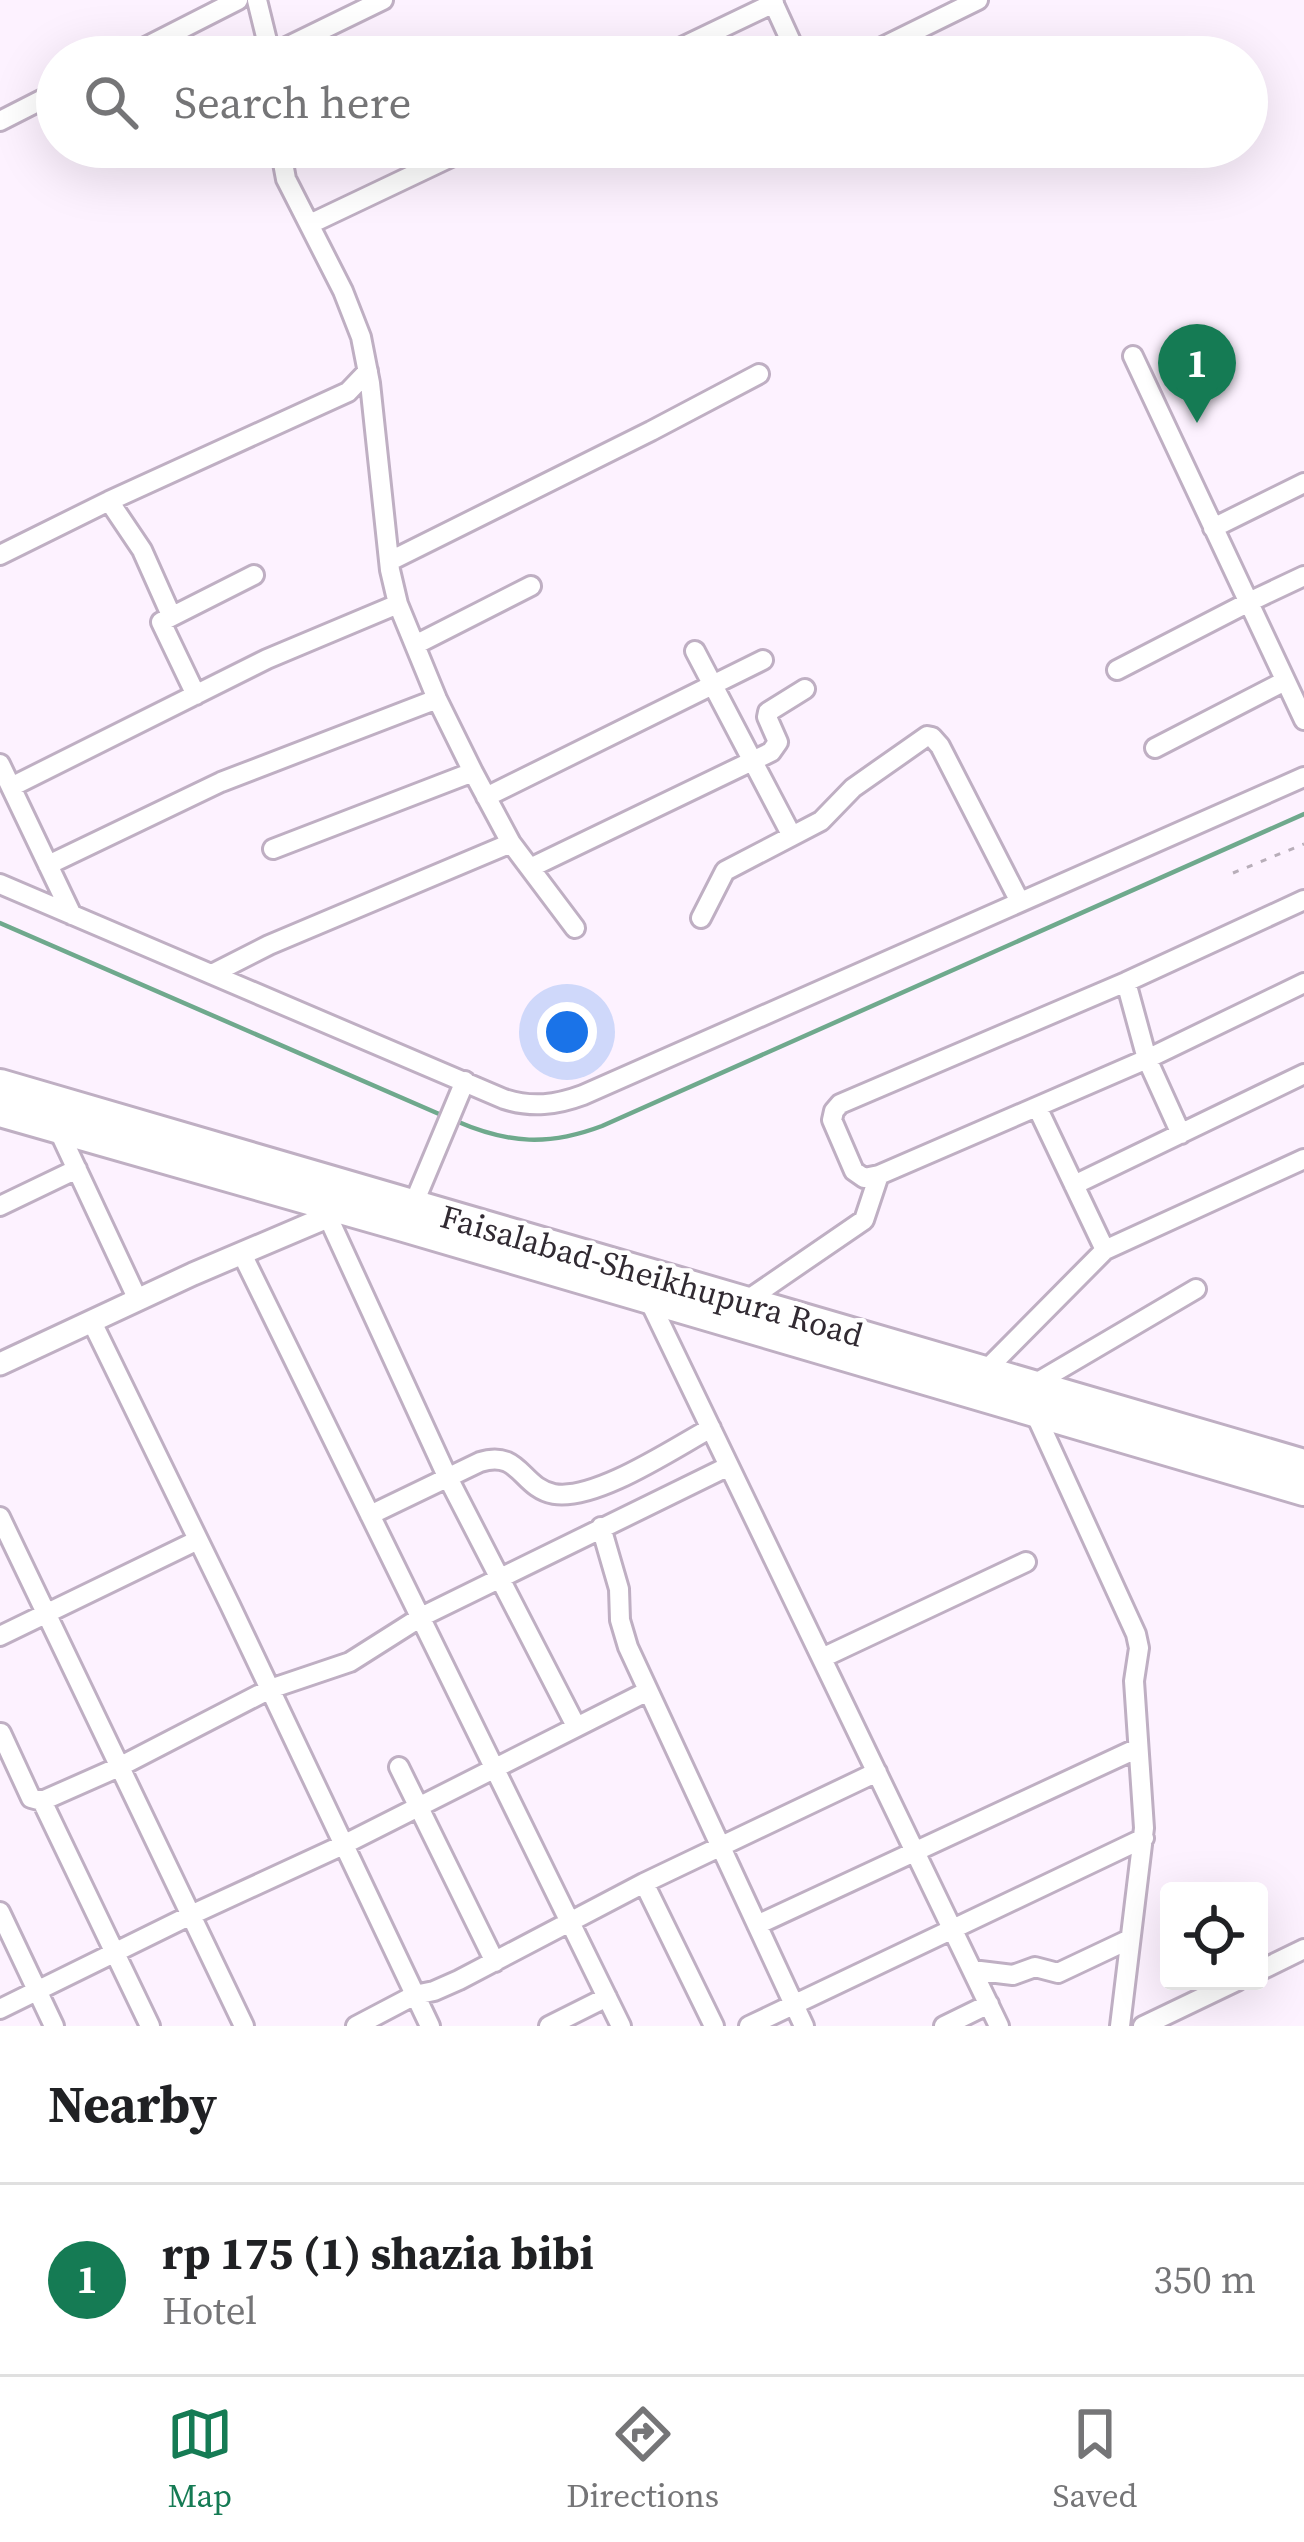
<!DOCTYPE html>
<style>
:root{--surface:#fff;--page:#f6f6f6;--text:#202124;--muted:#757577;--line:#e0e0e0;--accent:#157b54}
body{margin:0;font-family:"Source Serif 4",serif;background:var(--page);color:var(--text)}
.controls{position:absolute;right:36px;bottom:36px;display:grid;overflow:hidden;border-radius:12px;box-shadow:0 12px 48px #0002}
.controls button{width:108px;height:108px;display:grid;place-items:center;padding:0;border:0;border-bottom:3px solid var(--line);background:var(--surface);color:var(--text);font:60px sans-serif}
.you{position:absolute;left:567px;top:1032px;width:42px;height:42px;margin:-30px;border:9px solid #fff;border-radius:50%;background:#1a73e8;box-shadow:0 0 0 18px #1a73e833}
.badge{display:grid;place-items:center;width:78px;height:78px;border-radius:50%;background:var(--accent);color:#fff;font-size:39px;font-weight:700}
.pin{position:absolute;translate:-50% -99px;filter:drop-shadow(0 3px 6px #0008)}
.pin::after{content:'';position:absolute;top:63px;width:42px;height:36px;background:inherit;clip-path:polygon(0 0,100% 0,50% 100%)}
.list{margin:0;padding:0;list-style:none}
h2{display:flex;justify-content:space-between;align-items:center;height:156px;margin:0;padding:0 48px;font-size:51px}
h2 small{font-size:39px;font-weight:400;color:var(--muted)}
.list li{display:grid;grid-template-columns:78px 1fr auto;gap:36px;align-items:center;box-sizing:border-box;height:192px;padding:0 48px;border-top:3px solid var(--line)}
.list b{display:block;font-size:45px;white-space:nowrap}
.list p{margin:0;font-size:39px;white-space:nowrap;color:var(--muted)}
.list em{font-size:39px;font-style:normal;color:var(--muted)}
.icon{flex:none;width:66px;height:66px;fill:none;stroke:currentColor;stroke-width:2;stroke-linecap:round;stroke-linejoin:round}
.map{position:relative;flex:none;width:1304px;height:2026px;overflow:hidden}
.search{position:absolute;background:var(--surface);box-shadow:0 12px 48px #0002;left:36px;right:36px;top:36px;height:132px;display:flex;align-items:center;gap:30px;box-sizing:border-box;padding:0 42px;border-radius:66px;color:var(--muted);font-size:45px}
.sheet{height:348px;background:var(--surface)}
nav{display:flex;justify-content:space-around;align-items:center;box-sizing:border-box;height:168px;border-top:3px solid var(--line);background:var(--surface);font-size:33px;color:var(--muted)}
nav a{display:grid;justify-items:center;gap:6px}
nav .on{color:var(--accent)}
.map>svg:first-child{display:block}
</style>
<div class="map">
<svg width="1304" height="2026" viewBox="0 0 1304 2026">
<rect width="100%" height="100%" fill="#fdf2ff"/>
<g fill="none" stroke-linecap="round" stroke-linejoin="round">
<!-- stream -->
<path stroke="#6fa98d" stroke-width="4.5" d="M0,923L446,1117
M456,1121C509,1144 549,1146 602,1126L1304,814"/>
<!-- minor casing -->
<g stroke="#bfafc3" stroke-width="24">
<path id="minor" d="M257,0L271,57
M772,0L798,57
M270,55L383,0
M126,57L238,0
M661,57L774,3
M862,57L978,0
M0,121L57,92
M280,147L286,179L343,291L361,337L370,383L390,570L398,604L437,699L473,772L511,843L575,928
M310,224L472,147
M1133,356L1304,720
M109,501L142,550L171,615
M1213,528L1304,483
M0,555L109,501L348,392L368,371
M390,561L651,431L759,374
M415,645L531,586
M695,651L792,836
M1117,670L1249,602L1304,576
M196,695L161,622L254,575
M1155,748L1285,681
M0,764L72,915
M11,787L267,659L398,604
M486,797L763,660
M273,849L473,772
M48,865L221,782L437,699
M530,868L771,752L778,742L767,717L768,712L805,689
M0,884L504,1099C532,1108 556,1105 583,1095L1304,777
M1304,900L1126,982L840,1104L834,1111L832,1120L854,1171L864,1178L879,1175L1147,1059L1304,983
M701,918L725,871L821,821L853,788L927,736L932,737L940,746L1020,902
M212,974L269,945L511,843
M1126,982L1147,1059L1181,1134
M1037,1107L1105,1250
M57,1127L138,1300
M1074,1185L1304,1074
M0,1206L77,1169
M411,1210L465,1081
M328,1217L446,1474L576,1726
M242,1254L621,2026
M648,1298L999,2026
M743,1303L864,1220L879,1175
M92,1322L230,1605L430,2026
M984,1372L1105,1250L1304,1159
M1031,1386L1196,1289
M1033,1409L1136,1634L1139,1648L1134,1681L1144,1828L1120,2026
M370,1515L480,1462C520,1449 521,1488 554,1494C596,1501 674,1448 711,1428
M0,1517L244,2026
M601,1527L619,1589L620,1620L628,1647L804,2026
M0,1636L198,1540
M822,1658L1026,1562
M1,1733L31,1798L42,1801L119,1767L270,1689L350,1662L421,1617L729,1466
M399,1767L495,1962
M42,1801L150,2026
M644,1883L714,2026
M0,1912L54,2026
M757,1925L1138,1748
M972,1970L1013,1975L1035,1967L1058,1973L1130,1939
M1259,1971L1304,1949
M0,2009L191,1915L343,1845L648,1691
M356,2026L415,1995L434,1991L459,1980L644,1883L877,1772
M549,2026L607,1997
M749,2026L1144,1838
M944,2026L989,2004
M1143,2026L1237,1981"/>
</g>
<!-- tertiary casing -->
<g stroke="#bfafc3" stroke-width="27">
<path id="tertiary" d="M0,1364L193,1274L346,1209"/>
</g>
<!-- trunk casing -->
<g stroke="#bfafc3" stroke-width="36">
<path id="trunk" d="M0,1085L1304,1465
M0,1111L404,1226L1304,1490"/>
</g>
<!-- path -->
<path stroke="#b8aeb9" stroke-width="3" stroke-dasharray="6 9" stroke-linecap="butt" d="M1233,873L1304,844"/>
<!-- minor -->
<use href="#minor" stroke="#fff" stroke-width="18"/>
<!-- tertiary -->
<use href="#tertiary" stroke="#fff" stroke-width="21"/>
<!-- trunk -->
<use href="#trunk" stroke="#fff" stroke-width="30"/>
</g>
<g text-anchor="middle" stroke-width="9" stroke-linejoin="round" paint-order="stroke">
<!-- street labels -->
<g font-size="33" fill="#312a32" stroke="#fff">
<text transform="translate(652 1275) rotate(16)" y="12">Faisalabad-Sheikhupura Road</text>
</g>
</g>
</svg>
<div class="controls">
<button><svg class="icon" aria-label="locate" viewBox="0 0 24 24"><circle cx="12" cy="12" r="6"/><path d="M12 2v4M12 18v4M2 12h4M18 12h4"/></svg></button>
</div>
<div class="you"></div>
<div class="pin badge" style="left:1197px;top:423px">1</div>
<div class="search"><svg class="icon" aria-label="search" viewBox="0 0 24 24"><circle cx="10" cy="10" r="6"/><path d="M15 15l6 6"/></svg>Search here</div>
</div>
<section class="sheet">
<h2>Nearby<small></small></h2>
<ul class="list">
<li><span class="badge">1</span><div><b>rp 175 (1) shazia bibi</b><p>Hotel</p></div><em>350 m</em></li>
</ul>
</section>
<nav>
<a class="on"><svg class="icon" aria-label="map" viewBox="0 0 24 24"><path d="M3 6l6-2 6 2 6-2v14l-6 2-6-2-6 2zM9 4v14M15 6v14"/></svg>Map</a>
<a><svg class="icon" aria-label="directions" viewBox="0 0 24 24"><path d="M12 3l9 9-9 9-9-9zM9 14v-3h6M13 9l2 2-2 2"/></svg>Directions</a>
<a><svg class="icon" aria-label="saved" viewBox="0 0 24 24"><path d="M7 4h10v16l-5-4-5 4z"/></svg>Saved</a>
</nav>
